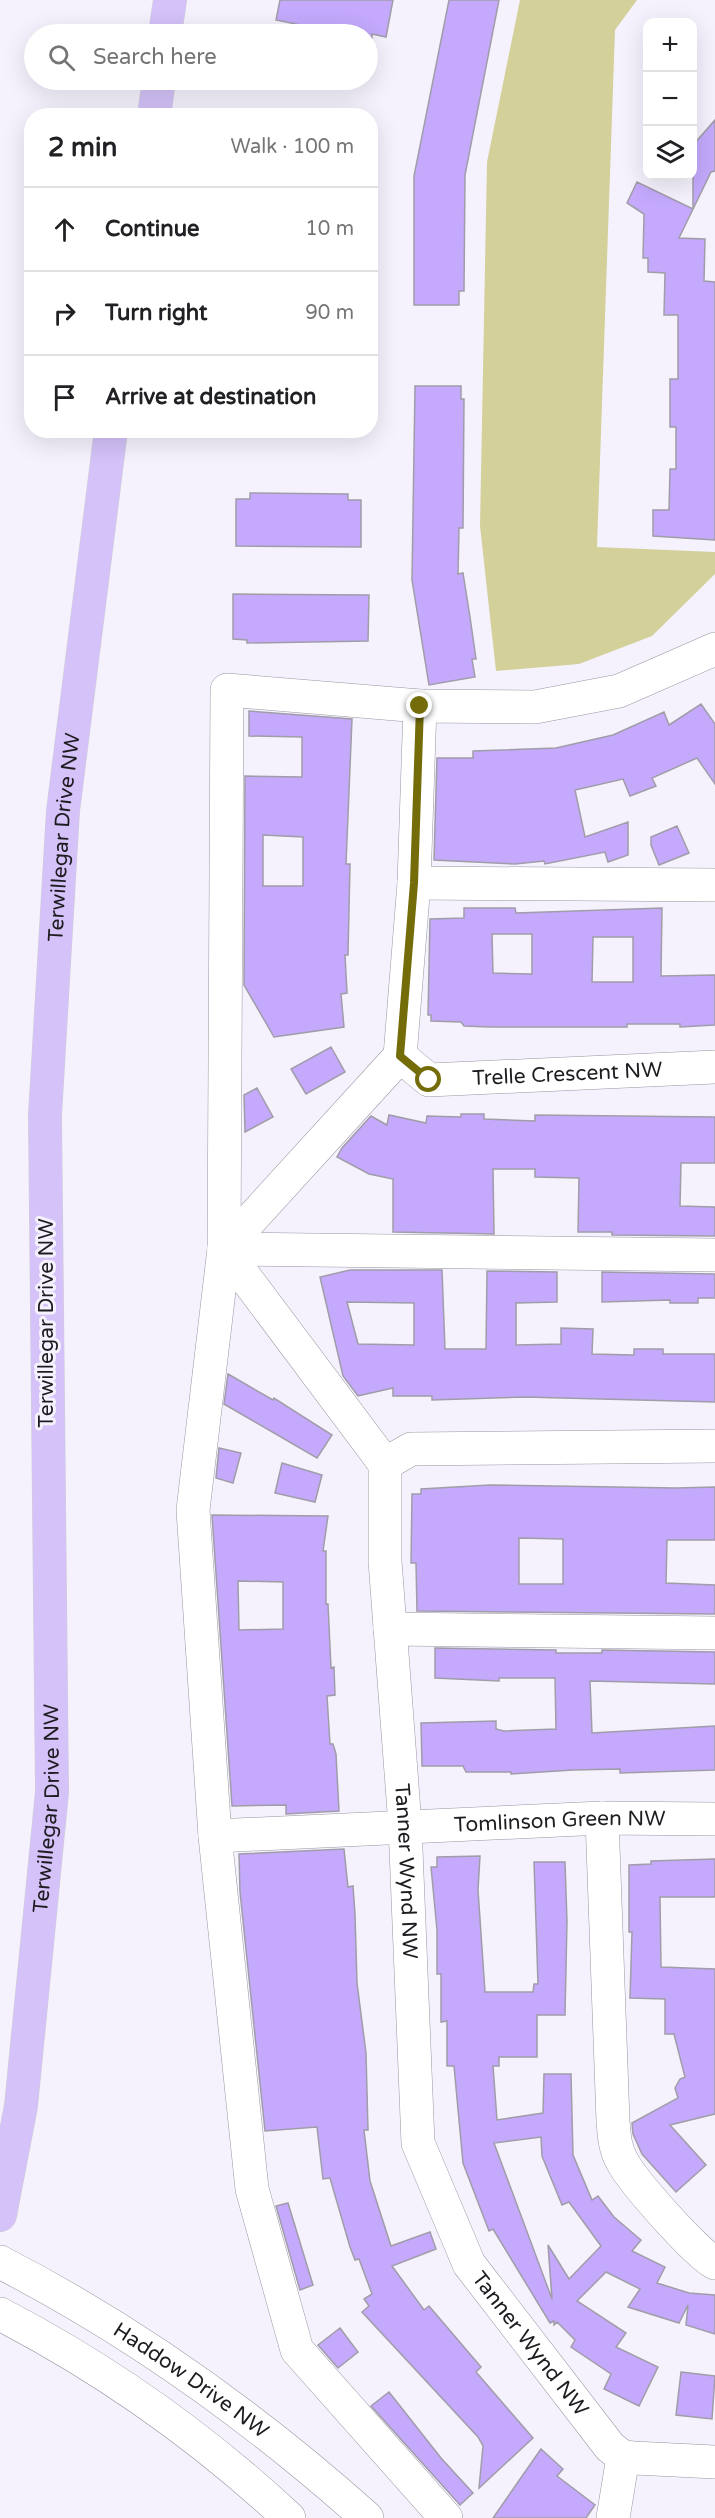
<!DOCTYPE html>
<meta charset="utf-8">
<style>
:root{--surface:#fff;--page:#f6f6f6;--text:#202124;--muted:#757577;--line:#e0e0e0}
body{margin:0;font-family:"Varela Round",sans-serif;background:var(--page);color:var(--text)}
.controls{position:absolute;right:18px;top:18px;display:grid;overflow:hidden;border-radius:12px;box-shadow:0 6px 24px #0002}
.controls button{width:54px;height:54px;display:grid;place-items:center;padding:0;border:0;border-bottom:2px solid var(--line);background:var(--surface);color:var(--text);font:30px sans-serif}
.stop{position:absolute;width:18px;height:18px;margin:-14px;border:4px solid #736c08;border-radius:50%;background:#fff}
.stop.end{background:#736c08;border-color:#fff;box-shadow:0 2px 6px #0008}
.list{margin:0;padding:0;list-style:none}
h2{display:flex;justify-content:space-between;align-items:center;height:78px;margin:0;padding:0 24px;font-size:26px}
h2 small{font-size:20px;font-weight:400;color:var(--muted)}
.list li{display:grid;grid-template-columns:39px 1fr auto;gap:18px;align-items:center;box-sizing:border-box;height:84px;padding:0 24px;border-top:2px solid var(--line)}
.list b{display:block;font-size:22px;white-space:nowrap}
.list em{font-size:20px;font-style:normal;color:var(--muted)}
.icon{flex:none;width:33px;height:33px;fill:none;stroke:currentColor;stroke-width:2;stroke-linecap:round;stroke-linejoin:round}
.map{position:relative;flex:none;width:715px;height:2518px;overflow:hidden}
.search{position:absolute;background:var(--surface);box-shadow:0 6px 24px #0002;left:24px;top:24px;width:354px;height:66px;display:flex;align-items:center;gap:15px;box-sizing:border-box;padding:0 21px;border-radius:33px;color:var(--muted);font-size:22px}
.panel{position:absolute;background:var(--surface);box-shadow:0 6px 24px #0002;left:24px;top:108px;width:354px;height:330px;border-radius:24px}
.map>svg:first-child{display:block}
</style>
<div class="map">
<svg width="715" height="2518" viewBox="0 0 715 2518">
<rect width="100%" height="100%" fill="#f5f2fe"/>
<!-- green -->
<path fill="#d3d09a" d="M520,0H637L615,30L597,547L715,552V574L652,636L579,664L496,671L480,526L487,162Z"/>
<!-- building -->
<path fill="#c4a9fc" stroke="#a09da8" stroke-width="1.5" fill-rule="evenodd" d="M280,0H393L386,37L372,34V39L368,38V34L334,32L276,20Z
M449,0H499L465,175L464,291H459V305H414V176Z
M715,120V171L711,172L679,238L705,239L704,281L715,282V540L653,536V510H669L670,469H676V427H670V379H678V315H664L665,273L648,272V258H643L644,214L627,203L637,182L693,209V145Z
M415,386H461V399H464L463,528H459L458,574L463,573L470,617L476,659H472L475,677L429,685L412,580Z
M250,493L348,494V500H361V547L236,546V499H250Z
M233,594L369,595L368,641L247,643V640L233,639Z
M701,704L715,724V784L697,758L652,778L656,786L630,796L623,779L575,790L585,837L628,822V855L608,862L605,852L545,864L544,861L515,864L434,860L437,758H473V751L556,748L613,735L664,712L669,725Z
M249,711L352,719L346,864H350L348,955H345L347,993L341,994L344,1027L274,1037L244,985L245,776L302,777V737L249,736ZM263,835L303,837V886H263Z
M677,826L689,853L659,865L651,845V837Z
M464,908H515L516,913L662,908L661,976L715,975V1025L680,1027V1024H627V1027H490L464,1026L461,1022L431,1021V1015H428L430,919L464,918ZM492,934H532V974L493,973ZM593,937H633V982H592Z
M331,1047L345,1072L306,1094L291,1069Z
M257,1088L273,1117L245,1132L244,1095Z
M461,1114H484V1119L535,1121V1115L715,1117V1163H681L680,1206L715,1207V1236L612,1235V1232H578L579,1178L535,1177V1169H493L494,1234L393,1232V1179L369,1174L337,1157L342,1148L371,1116L387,1125L389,1115L426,1123L427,1116L461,1117Z
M350,1270H442L445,1349H486L487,1271L557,1272V1302L516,1303V1345L561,1344V1328L593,1329L592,1354L634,1355V1349H663V1354H715V1402L524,1397L432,1400V1396H393V1388L358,1396L343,1376L320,1277ZM347,1302L414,1303V1345L358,1344Z
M602,1272L715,1274V1298H698V1303H670V1300L602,1302Z
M228,1374L273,1400L274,1398L332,1435L317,1458L224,1404Z
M219,1448L241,1453L233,1483L216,1478Z
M282,1463L322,1475L315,1502L275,1493Z
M490,1485L676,1488L715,1487V1540H667L666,1583L715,1585V1614L417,1611L416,1563H411L412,1494H421V1489ZM519,1538L563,1539V1584H519Z
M212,1515L328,1516L323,1551H326V1604H328L331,1668L334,1667L335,1695L327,1696L330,1744H333L336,1754L339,1811L286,1814V1805L232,1806ZM238,1581L283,1582V1629L239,1630Z
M435,1648L556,1650V1653H602V1650L715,1652V1684L590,1681L592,1733L715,1726V1770L620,1773V1769L573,1770L511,1774V1772H466L463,1766H422L421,1723L496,1721V1729L504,1731L556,1729L555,1678H499V1681L435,1678Z
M344,1849L348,1887L353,1886L355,1914L357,1983L366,2053L368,2130H364L370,2181L391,2246L430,2232L436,2249L392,2266L424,2310L429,2306L481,2367L476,2372L533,2438L479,2488L483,2446L478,2437L362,2312L369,2306L364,2299L372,2294L359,2259L355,2260L350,2247L330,2178L323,2179L317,2127L265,2131L240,1892L239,1854Z
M480,1856L478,1890L485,1992H533L534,1984H538L534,1862H565L567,1921L565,2015H537V2057H499V2066H493L497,2120L543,2113L544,2074H571L573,2155L592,2200L598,2196L614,2217L641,2240L632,2251L665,2267L657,2283L689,2293L715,2295V2334L686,2325L688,2305L679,2323L628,2307L640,2289L606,2272L577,2301L626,2333L616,2347L658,2367L639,2406L604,2389L611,2374L571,2347L575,2340L557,2322L554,2325V2321L550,2323L493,2229L489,2231L463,2163L454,2066H447V2021L441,2022V1974H437V1930L431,1867H437V1857ZM541,2137L542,2156L562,2205L569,2202L601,2246L569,2279L548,2245L552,2299L494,2143Z
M715,1859V1897H660L661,1967L715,1969V2114L670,2125L706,2165L676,2192L642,2154L633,2134L632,2123L678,2098L675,2088L680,2079L685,2077L674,2034H665V1999L630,1998L632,1932H629V1865L651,1864V1861Z
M288,2203L313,2285L300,2290L276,2206Z
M340,2328L358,2352L338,2368L318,2345Z
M681,2372L715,2376L712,2419L676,2415Z
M389,2392L441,2458L473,2493L460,2505L371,2406Z
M541,2449L563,2469L557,2476L595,2505L586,2518H493Z"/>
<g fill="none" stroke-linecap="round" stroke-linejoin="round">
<!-- minor casing -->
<g stroke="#9996a1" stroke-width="34">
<g id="minor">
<path id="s1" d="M715,649L619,691L535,707L420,706L414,883L400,1056L429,1080L715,1067"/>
<path d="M414,883L715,885"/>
<path d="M224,1249L400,1056"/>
<path id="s2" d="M715,1446L411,1449L385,1464V1561L405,1825L418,2143L469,2264L610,2447L623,2457L634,2458L715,2462"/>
<path d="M385,1464L224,1249L227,690L420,706"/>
<path d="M390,1629L715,1633"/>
<path d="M602,1818L613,2121C614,2135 615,2149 622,2161C632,2181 697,2254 715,2263"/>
<path id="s3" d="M215,1836L602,1818L715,1819"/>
<path id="s4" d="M0,2262C134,2331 255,2418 367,2518"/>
<path d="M0,2314C104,2368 203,2438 289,2518"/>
<path d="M446,2518L297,2350L252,2189L215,1836L193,1510L224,1249L715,1255"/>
<path d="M613,2518L623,2457"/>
</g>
</g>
<!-- major casing -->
<g stroke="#d2d2d3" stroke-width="34">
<g id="major">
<path d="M165,34L170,0"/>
<path d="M154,116L159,80"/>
<path id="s5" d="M0,2215L21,2106L52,1792L45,1115L63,811L111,430"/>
</g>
</g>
<!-- minor -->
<use href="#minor" stroke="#fff" stroke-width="33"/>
<!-- major -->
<use href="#major" stroke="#d4c2f8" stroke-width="33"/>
</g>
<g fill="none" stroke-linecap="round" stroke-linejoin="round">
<!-- route -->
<path stroke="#736c08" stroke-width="8" d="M420,706L414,883L400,1056L429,1080"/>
</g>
<g text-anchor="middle" stroke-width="6" stroke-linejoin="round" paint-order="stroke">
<!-- street labels -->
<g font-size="21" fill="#1e1c21" stroke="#f5f2fe">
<text dy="7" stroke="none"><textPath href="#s5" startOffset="1382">Terwillegar Drive NW</textPath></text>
<text dy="7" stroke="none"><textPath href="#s1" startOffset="832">Trelle Crescent NW</textPath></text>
<text transform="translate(46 1323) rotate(-90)" y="7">Terwillegar Drive NW</text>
<text dy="7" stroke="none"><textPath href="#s5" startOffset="410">Terwillegar Drive NW</textPath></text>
<text dy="7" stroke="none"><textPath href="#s3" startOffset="345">Tomlinson Green NW</textPath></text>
<text dy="7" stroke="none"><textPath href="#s2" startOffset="742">Tanner Wynd NW</textPath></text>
<text dy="7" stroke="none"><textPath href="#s2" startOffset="1246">Tanner Wynd NW</textPath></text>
<text dy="7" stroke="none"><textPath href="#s4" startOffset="225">Haddow Drive NW</textPath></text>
</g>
</g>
</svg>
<div class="controls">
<button>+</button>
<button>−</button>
<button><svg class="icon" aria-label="layers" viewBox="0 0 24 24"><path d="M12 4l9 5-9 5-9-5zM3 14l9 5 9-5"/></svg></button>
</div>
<div class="stop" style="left:429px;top:1080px"></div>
<div class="stop end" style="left:420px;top:706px"></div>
<div class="search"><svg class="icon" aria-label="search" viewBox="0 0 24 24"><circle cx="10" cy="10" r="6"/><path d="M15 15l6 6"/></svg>Search here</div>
<section class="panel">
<h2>2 min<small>Walk · 100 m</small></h2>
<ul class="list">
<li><svg class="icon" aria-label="ahead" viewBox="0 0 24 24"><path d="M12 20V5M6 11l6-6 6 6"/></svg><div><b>Continue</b></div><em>10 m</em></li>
<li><svg class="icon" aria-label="right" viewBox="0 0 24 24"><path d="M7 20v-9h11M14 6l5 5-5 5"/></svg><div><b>Turn right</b></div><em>90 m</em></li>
<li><svg class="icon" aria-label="arrive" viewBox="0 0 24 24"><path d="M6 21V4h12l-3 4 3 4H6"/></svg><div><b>Arrive at destination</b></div></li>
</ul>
</section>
</div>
